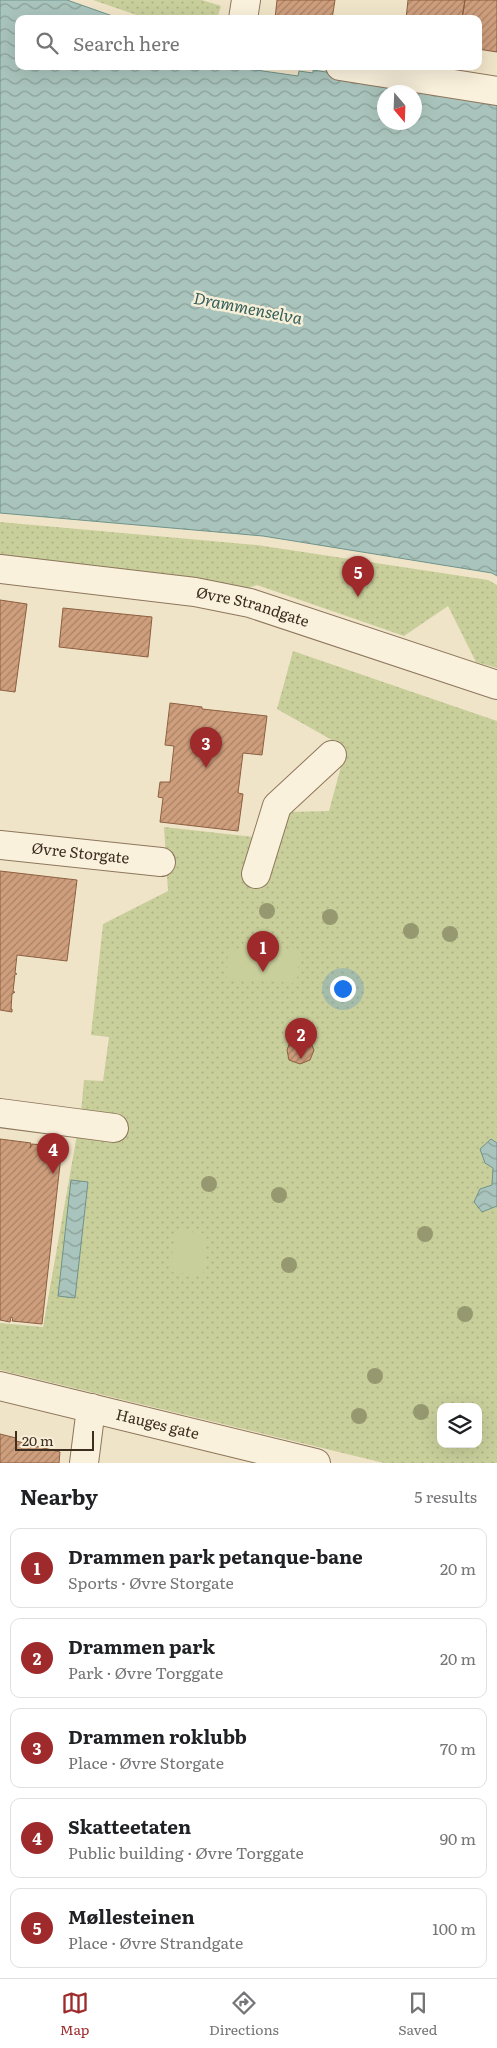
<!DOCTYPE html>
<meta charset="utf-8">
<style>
:root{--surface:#fff;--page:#f6f6f6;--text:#202124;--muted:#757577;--line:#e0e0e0;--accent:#9e2a2b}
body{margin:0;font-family:Literata,serif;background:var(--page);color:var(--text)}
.controls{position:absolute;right:15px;bottom:15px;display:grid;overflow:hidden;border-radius:10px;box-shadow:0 5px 20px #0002}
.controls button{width:45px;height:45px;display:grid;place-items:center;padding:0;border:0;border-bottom:1px solid var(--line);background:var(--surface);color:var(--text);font:25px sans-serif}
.compass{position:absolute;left:377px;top:85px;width:45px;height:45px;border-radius:50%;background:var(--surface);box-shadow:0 5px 20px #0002;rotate:161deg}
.scale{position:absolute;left:15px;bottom:12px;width:79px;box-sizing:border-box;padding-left:5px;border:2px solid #3d2e20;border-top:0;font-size:14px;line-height:18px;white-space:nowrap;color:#3d2e20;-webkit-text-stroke:4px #f7eed8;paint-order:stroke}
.you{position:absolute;left:342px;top:988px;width:18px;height:18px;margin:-12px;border:4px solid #fff;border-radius:50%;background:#1a73e8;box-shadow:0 0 0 8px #1a73e833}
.badge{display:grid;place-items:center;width:32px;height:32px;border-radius:50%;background:var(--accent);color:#fff;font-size:16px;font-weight:700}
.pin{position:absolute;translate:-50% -41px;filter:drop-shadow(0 1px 2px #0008)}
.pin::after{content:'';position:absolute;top:26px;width:18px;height:15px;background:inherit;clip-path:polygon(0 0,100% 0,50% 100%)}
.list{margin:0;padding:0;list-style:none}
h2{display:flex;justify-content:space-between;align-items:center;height:65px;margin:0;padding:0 20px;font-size:21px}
h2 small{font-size:16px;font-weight:400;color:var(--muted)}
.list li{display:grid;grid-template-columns:32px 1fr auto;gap:15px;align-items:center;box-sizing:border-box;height:80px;margin:0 10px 10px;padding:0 10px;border:1px solid var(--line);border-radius:10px}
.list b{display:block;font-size:19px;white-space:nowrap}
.list p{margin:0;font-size:16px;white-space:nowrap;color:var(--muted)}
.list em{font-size:16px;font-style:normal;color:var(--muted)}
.icon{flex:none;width:28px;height:28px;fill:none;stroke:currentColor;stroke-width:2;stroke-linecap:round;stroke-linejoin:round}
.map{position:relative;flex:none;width:497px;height:1463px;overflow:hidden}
.search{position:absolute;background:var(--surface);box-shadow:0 5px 20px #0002;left:15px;right:15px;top:15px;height:55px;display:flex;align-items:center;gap:12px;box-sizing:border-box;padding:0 18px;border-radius:10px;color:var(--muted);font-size:19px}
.sheet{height:515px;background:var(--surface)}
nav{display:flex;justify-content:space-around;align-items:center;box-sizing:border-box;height:70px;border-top:1px solid var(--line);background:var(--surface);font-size:14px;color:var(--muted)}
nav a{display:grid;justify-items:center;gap:2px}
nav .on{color:var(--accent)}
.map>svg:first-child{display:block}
</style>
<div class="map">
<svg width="497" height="1463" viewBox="0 0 497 1463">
<defs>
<pattern id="green-dots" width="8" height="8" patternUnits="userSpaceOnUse" patternTransform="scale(1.25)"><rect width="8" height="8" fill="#c9cf9b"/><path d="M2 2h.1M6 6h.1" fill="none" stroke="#aeb285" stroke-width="1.8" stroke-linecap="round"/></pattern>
<pattern id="water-waves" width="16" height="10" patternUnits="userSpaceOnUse" patternTransform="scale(1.25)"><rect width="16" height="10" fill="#a9c4bc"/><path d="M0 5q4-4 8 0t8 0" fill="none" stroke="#8ba098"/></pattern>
<pattern id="building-hatch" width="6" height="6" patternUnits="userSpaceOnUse" patternTransform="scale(1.25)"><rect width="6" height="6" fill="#cf9f7d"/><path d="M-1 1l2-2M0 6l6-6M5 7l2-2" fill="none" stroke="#a98266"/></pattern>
</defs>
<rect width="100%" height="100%" fill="#f0e4c8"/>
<!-- green -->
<path fill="url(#green-dots)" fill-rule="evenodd" d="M93,0H202L221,6L217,19H148Z
M0,522L257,545L488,580L497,585V668L476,662L448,606L404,636L257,585L242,590L0,559Z
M293,651L497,721V1463H384L0,1370V1323L43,1327L81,1112L84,1080L103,1081L109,1037L91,1035L103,924L168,891L164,827L280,840L286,812L329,811L346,748L277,709ZM441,1407H478V1444H441Z"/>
<!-- pitch -->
<path fill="#c9cf9b" d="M228,948L299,951L297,983L227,979Z
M175,1230L207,1234L203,1275L170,1272Z"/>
<!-- water -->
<path fill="url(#water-waves)" stroke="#6f938a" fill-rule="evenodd" d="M0,0H67L121,19H19V66H228L298,76L299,71L313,73V70L497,98V576L492,573L263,536L0,513ZM384,92H414V122H384Z
M491,1139L497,1143V1206L482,1212L474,1202L480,1189L492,1185L493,1168L485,1163L480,1149Z
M71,1180L88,1182L75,1298L58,1296Z"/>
<!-- building -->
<path fill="url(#building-hatch)" stroke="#8d5f41" d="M277,0H335L332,19H275Z
M408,0H465L462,19H406Z
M465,0H497V52L478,49V19H462Z
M0,600L27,604L15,692L0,690Z
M63,608L152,617L148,657L59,647Z
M170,703L202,707V709L267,716L262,755L243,753L238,793L243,794L238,831L160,822L163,798L158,797L160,782H170L174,746L165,745Z
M0,871L77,880L67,961L17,955L15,973L17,974H15L13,992H15L12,994L11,1009H12V1012L0,1010Z
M300,1037L310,1041L314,1050L310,1060L300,1064L289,1060L287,1050L290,1042Z
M0,1139L31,1143L30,1148L32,1144L62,1147L42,1324L12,1321L13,1318L11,1317L10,1322L0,1320Z
M0,1434L16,1438V1441L60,1452L59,1463H0Z"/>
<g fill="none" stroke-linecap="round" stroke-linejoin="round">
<!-- minor casing -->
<g stroke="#8d765c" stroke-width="30">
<g id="minor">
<path d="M243,19L246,0"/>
<path d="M340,66L497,91"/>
<path id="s1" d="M0,569L195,592L250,603L497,685"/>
<path id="s2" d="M0,845L161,862"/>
<path d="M256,874L277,806L332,755"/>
<path d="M0,1113L114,1128"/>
<path id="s3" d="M0,1386L316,1463"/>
<path d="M84,1463L91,1408"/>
</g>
</g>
<!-- minor -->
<use href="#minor" stroke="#faf1dc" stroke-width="28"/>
</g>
<!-- trees -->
<g fill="#96986f">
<circle cx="267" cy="911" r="8"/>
<circle cx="330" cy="917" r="8"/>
<circle cx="411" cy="931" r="8"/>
<circle cx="450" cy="934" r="8"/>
<circle cx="209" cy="1184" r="8"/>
<circle cx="279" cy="1195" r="8"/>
<circle cx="425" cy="1234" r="8"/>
<circle cx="289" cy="1265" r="8"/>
<circle cx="465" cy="1314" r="8"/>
<circle cx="375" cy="1376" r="8"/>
<circle cx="421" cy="1412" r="8"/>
<circle cx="359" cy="1416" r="8"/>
</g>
<g text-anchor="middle" stroke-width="5" stroke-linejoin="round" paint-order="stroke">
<!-- street labels -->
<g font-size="15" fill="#3d2e20" stroke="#f7eed8">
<text dy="5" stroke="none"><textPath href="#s1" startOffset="256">Øvre Strandgate</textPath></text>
<text dy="5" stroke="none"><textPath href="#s2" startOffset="81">Øvre Storgate</textPath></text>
<text dy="5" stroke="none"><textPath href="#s3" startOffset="162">Hauges gate</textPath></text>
</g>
<!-- water labels -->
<g font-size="16" font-style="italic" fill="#2f5d5a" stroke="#f7eed8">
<text transform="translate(248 308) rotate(11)" y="6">Drammenselva</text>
</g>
</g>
</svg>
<div class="controls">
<button><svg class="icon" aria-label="layers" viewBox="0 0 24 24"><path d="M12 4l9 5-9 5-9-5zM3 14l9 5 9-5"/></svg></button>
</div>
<svg class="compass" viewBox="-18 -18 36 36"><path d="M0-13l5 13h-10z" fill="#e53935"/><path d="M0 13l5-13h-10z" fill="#757577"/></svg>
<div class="scale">20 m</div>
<div class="you"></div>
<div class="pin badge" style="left:263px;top:972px">1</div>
<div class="pin badge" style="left:301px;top:1059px">2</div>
<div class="pin badge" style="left:206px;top:768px">3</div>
<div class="pin badge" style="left:53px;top:1174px">4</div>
<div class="pin badge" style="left:358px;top:597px">5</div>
<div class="search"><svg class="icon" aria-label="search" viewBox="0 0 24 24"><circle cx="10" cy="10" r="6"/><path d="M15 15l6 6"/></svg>Search here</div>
</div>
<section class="sheet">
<h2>Nearby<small>5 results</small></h2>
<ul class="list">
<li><span class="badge">1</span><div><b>Drammen park petanque-bane</b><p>Sports · Øvre Storgate</p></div><em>20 m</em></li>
<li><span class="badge">2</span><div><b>Drammen park</b><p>Park · Øvre Torggate</p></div><em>20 m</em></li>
<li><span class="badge">3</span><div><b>Drammen roklubb</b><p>Place · Øvre Storgate</p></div><em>70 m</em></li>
<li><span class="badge">4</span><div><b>Skatteetaten</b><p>Public building · Øvre Torggate</p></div><em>90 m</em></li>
<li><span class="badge">5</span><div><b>Møllesteinen</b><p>Place · Øvre Strandgate</p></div><em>100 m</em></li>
</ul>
</section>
<nav>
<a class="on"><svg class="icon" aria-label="map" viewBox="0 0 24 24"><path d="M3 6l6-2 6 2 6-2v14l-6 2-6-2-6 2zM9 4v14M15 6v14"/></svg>Map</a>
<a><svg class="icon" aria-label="directions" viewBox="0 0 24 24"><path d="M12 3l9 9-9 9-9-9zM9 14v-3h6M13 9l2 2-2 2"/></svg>Directions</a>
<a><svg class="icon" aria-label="saved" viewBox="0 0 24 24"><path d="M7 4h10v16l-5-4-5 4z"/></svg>Saved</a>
</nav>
